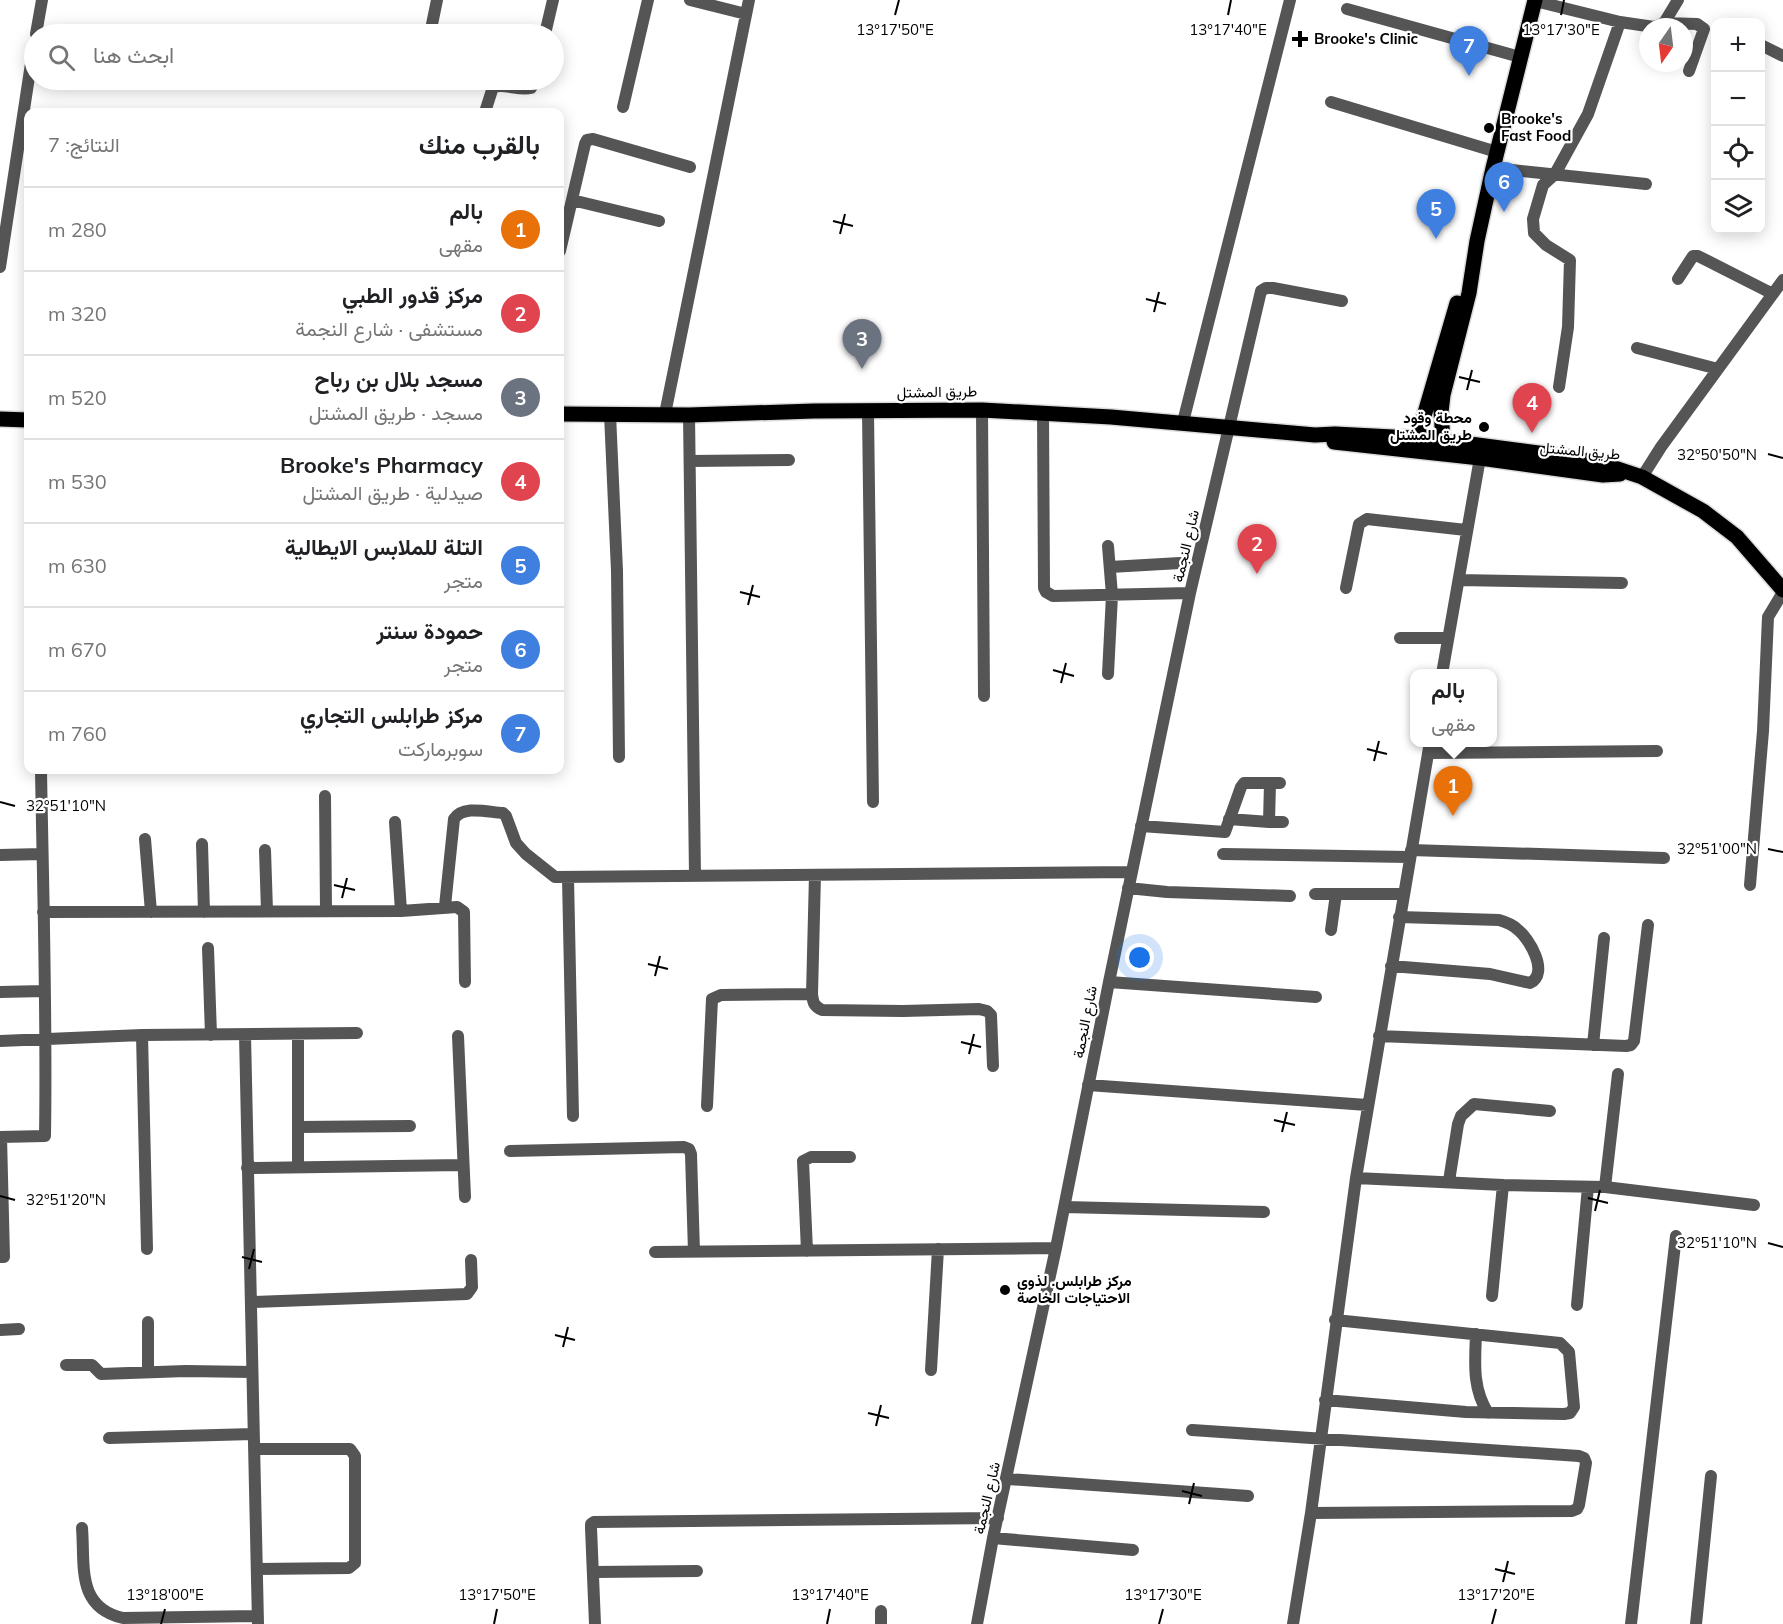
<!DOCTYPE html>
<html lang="ar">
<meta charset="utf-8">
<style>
:root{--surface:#fff;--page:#f6f6f6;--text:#202124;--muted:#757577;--line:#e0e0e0;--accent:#b45309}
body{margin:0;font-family:Mulish,Vazirmatn,sans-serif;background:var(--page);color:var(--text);direction:rtl}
.controls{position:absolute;right:18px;top:18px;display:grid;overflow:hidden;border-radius:12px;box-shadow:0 3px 15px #0003}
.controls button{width:54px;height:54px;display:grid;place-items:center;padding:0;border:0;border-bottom:2px solid var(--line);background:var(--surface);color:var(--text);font:30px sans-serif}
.compass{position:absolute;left:1639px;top:18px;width:54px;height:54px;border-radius:50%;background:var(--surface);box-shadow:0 3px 15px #0003;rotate:194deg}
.you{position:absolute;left:1140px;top:958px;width:21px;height:21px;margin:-15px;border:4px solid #fff;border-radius:50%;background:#1a73e8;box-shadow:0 0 0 9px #1a73e833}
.badge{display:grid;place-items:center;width:39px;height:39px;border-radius:50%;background:var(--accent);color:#fff;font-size:20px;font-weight:700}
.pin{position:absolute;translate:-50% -50px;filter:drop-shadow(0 2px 3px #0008)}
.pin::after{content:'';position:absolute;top:32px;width:21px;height:18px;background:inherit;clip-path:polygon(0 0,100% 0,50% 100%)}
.popup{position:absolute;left:1410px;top:669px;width:87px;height:78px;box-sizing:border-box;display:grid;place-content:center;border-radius:12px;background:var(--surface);filter:drop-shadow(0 2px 4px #0005);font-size:20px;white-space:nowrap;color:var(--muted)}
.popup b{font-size:22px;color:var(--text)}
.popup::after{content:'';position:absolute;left:50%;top:100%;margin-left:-12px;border:12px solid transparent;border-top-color:var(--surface)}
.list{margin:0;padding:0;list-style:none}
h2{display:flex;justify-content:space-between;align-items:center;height:78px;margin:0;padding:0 24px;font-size:26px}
h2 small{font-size:20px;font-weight:400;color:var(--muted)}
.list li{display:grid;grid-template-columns:39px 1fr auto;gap:18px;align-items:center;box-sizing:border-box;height:84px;padding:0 24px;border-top:2px solid var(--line)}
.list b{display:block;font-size:22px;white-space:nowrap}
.list p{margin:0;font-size:20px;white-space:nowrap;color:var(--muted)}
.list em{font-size:20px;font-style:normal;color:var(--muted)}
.icon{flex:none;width:33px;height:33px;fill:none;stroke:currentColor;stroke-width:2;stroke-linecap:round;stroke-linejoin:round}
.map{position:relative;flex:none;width:1783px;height:1624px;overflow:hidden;direction:ltr}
.search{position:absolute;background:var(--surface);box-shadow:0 3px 15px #0003;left:24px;top:24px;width:540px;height:66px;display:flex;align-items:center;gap:15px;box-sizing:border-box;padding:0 21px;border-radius:33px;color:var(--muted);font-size:22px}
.panel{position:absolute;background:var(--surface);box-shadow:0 3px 15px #0003;left:24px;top:108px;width:540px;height:666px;border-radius:12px;direction:rtl}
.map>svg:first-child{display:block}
</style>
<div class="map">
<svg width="1783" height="1624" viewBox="0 0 1783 1624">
<rect width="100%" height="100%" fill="#fff"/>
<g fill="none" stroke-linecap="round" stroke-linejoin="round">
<!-- major casing -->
<g stroke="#dbdbdb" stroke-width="18">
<path id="major" d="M560,414L689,415L814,411L982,410L1111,417L1315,435L1335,434L1432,439L1569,457L1606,465L1642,477L1703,511L1737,537L1783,590
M0,419L28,420
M1334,442L1480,458L1603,475L1620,474
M1415,447L1457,303
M1444,454L1441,412L1443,395L1469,293L1477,241L1493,168L1535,0"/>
</g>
<!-- minor -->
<path stroke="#555" stroke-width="12" d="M690,0L746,14
M1535,1L1620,22L1654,27L1664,23L1697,24L1704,29L1689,71
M1347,9L1520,57
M1664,23L1678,0
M36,34L42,0
M430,34L437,0
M545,34L553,0
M1761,45L1783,56
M1331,102L1497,152
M623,107L648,0
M485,112L493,87C505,83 518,91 531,88L535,80
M1493,168L1646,184
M572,200L659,221
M560,251L585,144L587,140L593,139L690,167
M0,267L34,44
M1678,279L1693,256H1698L1773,294
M1637,348L1718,369
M1559,387L1568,327L1570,260L1546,245L1534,233L1533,219L1543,185L1555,174L1588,114L1620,22
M982,410L984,696
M868,412L873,802
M1043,412L1044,588L1046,592L1053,596L1190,593
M610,414L617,571L619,757
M665,414L749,0
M689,415L695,876
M1183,422L1290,0
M690,461L789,460
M1642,477L1661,447L1783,280
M1110,567L1180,563
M1459,580L1622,583
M1346,588L1359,524L1367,519L1466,530
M1400,638H1448
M1108,674L1112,595L1108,546
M1442,674L1480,458
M1428,753L1657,751
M1270,783L1269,822H1283
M325,796L326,911
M1229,819L1269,822
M395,822L401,911
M1141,826L1225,832L1241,787L1244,783H1280
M145,839L151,912
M202,844L204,912
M265,850L267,911
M1411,850L1664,858
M1223,854L1409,857
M0,855L42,854
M815,875L812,994C813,1003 814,1006 822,1010L903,1011L979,1009L987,1011L991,1015L993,1066
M568,878L573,1116
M1750,885L1763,731L1768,617L1783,592
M1128,888L1167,892L1290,896
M1315,894H1402
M445,906L454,819C463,805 487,812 503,813L506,816L516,843L526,854L555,877L1131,872
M43,912L401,911L457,907L464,912L465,982
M1331,930L1336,894
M208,948L211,1035
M1391,966L1490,974L1530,983C1550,973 1529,938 1517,929C1512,924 1506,922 1499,920L1399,917
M1109,982L1316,997
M0,992L44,991
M142,1035L147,1249
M245,1035L258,1624
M458,1036L465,1197
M1379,1036L1626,1046L1631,1045L1634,1041L1648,925
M0,1041L142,1035L357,1033
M1593,1045L1604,938
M1088,1085L1367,1105
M707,1106L712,999L721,995L812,994
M298,1127L410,1126
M0,1137L45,1136C47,1014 43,892 41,770
M510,1151L684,1147L689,1149L691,1154L694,1252
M298,1167V1034
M247,1168L463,1165
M1356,1178L1503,1185L1605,1187L1754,1205
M1449,1181L1458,1124L1461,1116L1474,1104L1550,1111
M1605,1187L1618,1074
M1065,1207L1264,1212
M807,1251L803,1161L811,1157H850
M655,1252L1056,1248
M0,1257H4L1,1137
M1492,1296L1503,1185
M251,1302L467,1294L472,1287L471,1260
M1577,1305L1588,1187
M148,1322V1372
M0,1330L19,1329
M1476,1334C1475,1362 1472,1388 1488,1413
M66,1365H92L101,1374L186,1371L252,1372
M931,1370L938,1249
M1325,1400L1466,1412L1564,1414L1570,1413L1574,1407L1569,1352L1560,1343L1335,1320
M1192,1430L1579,1456L1584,1458L1586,1463L1579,1505L1577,1509L1572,1511L1311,1513
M109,1438L253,1434
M254,1449H350L355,1456V1563L349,1568L257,1569
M1008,1479L1248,1496
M82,1528C85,1566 76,1607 123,1618L258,1616
M993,1538L1133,1550
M594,1572L697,1571
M881,1611V1624
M595,1624L591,1528V1524L594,1522L998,1518
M977,1624L993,1538L1056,1248L1109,982L1190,593L1261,291L1266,288H1273L1342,301
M1293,1624L1311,1513L1356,1178L1430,742
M1631,1624L1676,1236
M1696,1624L1711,1476"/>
<!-- major -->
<use href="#major" stroke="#000" stroke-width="15"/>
</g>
<!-- ticks -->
<path fill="none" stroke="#000" stroke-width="2" d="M895,15L899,0M1228,15L1231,0M1561,15L1564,0M833,221L853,226M840,234L845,214M1146,299L1166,304M1154,312L1159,292M1459,377L1480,382M1467,390L1472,370M1768,454L1783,458M740,592L760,597M748,605L753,585M1053,670L1074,676M1061,683L1066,663M1367,749L1387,754M1374,761L1379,741M0,802L15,806M1768,849L1783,852M334,885L355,890M342,898L347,878M648,964L668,969M655,976L660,956M961,1042L981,1047M969,1054L974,1034M1274,1120L1295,1125M1282,1132L1287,1112M0,1196L15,1200M1588,1198L1608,1203M1595,1211L1600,1190M1768,1243L1783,1247M242,1257L262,1262M249,1269L254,1249M555,1335L575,1340M563,1347L568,1327M868,1413L889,1418M876,1426L881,1405M1182,1491L1202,1496M1189,1504L1194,1483M1495,1569L1515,1574M1503,1582L1508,1561M161,1624L165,1609M494,1624L497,1609M827,1624L830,1609M1159,1624L1163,1609M1492,1624L1496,1609"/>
<!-- markers -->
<g fill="#000" stroke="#fff" stroke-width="2">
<path d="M1297 30h6v6h6v6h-6v6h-6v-6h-6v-6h6z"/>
<circle cx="1489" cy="128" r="6"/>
<circle cx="1484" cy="427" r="6"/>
<circle cx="1005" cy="1290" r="6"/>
</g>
<g text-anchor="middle" stroke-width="4.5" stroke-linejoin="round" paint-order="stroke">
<!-- poi labels -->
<g font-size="15" font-weight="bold" fill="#000" stroke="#fff" text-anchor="start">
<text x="1314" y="44">Brooke's Clinic</text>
<text x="1501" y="124">Brooke's<tspan x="1501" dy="17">Fast Food</tspan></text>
<text x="1472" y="423" text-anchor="end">محطة وقود<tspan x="1472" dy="17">طريق المشتل</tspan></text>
<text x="1017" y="1286">مركز طرابلس. لذوي<tspan x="1017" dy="17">الاحتياجات الخاصة</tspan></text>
</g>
<!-- street labels -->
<g font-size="15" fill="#000" stroke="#fff">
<text transform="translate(937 392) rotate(-1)" y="5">طريق المشتل</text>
<text transform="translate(1580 451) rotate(5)" y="5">طريق المشتل</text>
<text transform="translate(1186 546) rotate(-77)" y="5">شارع النجمة</text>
<text transform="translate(1085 1022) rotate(-79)" y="5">شارع النجمة</text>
<text transform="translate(987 1498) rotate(-77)" y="5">شارع النجمة</text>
</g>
</g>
<g font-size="15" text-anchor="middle" fill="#000" stroke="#fff" stroke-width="4.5" stroke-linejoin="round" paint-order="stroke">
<text x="895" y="35">13°17'50"E</text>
<text x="1228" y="35">13°17'40"E</text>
<text x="1561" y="35">13°17'30"E</text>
<text x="1717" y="460">32°50'50"N</text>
<text x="66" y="811">32°51'10"N</text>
<text x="1717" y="854">32°51'00"N</text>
<text x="66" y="1205">32°51'20"N</text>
<text x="1717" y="1248">32°51'10"N</text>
<text x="165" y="1600">13°18'00"E</text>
<text x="497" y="1600">13°17'50"E</text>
<text x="830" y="1600">13°17'40"E</text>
<text x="1163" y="1600">13°17'30"E</text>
<text x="1496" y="1600">13°17'20"E</text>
</g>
</svg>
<div class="controls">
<button>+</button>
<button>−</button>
<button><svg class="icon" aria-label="locate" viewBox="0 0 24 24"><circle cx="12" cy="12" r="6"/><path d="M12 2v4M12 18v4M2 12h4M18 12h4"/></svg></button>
<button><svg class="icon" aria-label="layers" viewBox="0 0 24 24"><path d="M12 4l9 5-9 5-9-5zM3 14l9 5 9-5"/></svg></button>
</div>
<svg class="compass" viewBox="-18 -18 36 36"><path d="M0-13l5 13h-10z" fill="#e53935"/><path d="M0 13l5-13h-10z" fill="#757577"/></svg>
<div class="you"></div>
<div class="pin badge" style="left:1453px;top:816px;background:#e8710a">1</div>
<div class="popup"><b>بالم</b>مقهى</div>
<div class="pin badge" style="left:1257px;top:574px;background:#e0444e">2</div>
<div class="pin badge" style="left:862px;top:369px;background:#6b7280">3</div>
<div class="pin badge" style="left:1532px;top:433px;background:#e0444e">4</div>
<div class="pin badge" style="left:1436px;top:239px;background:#3f7fe0">5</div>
<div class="pin badge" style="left:1504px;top:212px;background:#3f7fe0">6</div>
<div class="pin badge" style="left:1469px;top:76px;background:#3f7fe0">7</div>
<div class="search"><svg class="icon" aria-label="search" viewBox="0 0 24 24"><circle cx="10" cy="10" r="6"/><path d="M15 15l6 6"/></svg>ابحث هنا</div>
<section class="panel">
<h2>بالقرب منك<small>النتائج: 7</small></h2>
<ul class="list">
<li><span class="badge" style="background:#e8710a">1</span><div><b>بالم</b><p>مقهى</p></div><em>280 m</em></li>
<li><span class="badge" style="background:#e0444e">2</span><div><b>مركز قدور الطبي</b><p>مستشفى · شارع النجمة</p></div><em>320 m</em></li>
<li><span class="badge" style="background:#6b7280">3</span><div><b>مسجد بلال بن رباح</b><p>مسجد · طريق المشتل</p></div><em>520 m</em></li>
<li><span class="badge" style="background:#e0444e">4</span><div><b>Brooke's Pharmacy</b><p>صيدلية · طريق المشتل</p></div><em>530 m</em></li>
<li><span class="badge" style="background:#3f7fe0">5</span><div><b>التلة للملابس الايطالية</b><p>متجر</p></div><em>630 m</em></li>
<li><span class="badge" style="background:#3f7fe0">6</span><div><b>حمودة سنتر</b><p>متجر</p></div><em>670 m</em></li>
<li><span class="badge" style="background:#3f7fe0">7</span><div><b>مركز طرابلس التجاري</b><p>سوبرماركت</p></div><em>760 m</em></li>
</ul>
</section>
</div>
